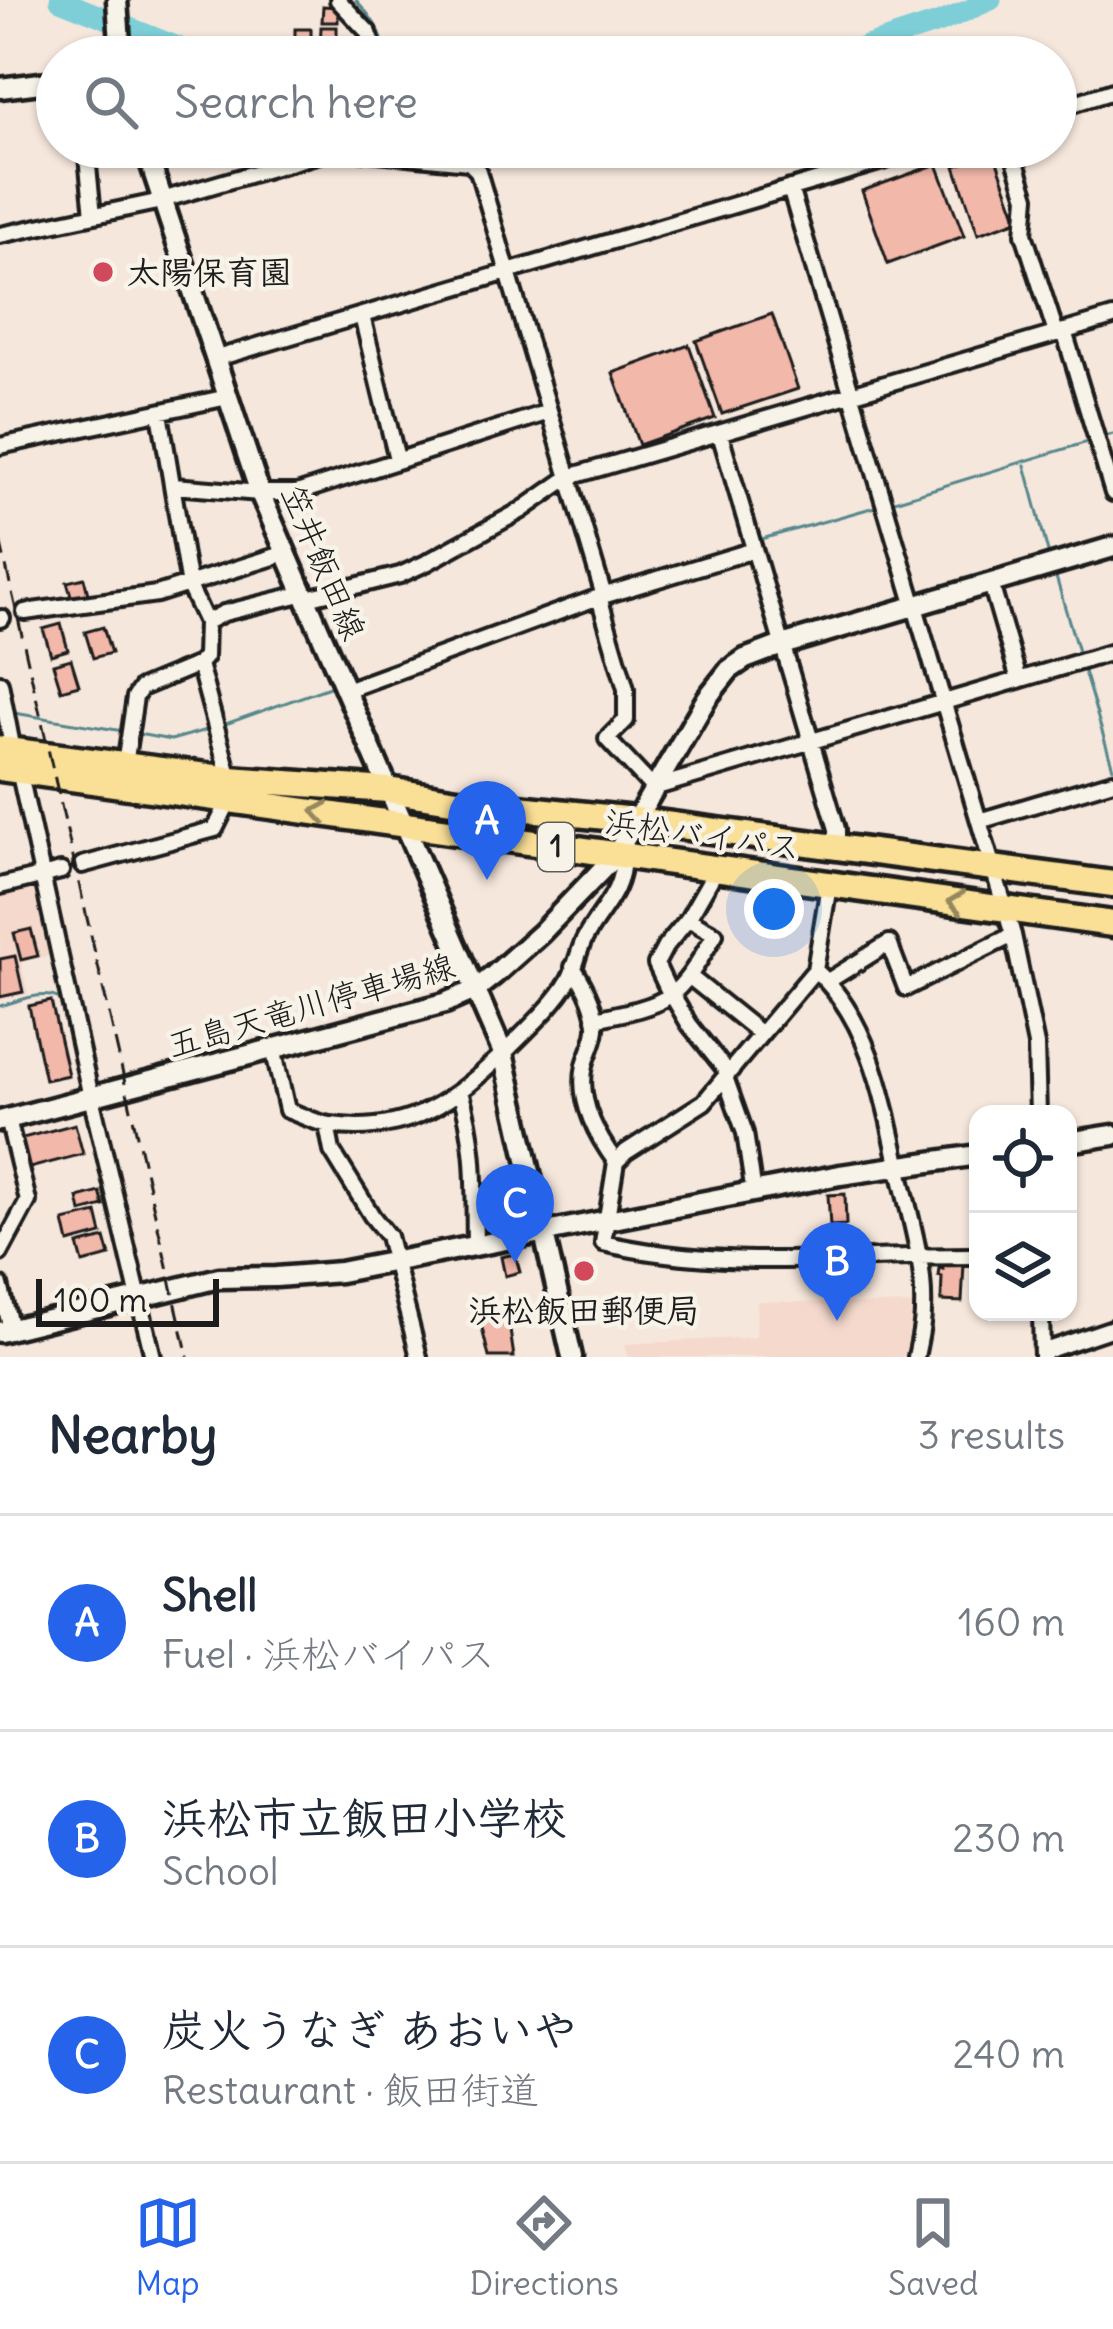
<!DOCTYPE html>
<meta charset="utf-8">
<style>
:root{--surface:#fff;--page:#f2f2f3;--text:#1f2937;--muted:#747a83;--line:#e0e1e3;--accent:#2563eb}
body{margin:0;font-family:Delius,"Klee One",sans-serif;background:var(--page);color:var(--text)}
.controls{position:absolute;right:36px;bottom:36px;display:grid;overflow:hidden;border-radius:24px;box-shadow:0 3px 9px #0004}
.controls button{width:108px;height:108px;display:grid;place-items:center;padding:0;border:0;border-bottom:3px solid var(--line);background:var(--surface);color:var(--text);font:60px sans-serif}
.scale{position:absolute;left:36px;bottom:30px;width:183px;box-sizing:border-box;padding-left:12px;border:6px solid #1c1c1c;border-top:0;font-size:33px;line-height:42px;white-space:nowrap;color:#1c1c1c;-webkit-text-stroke:9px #f7f3e8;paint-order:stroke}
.you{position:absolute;left:774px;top:909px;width:42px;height:42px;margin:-30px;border:9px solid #fff;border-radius:50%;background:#1a73e8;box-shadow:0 0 0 18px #1a73e833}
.badge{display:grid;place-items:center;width:78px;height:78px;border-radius:50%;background:var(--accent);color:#fff;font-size:39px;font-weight:700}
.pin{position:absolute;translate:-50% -99px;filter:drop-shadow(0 3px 6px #0008)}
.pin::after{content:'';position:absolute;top:63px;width:42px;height:36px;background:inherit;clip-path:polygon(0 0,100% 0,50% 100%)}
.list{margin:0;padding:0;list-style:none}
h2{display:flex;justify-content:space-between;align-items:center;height:156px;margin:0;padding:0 48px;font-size:51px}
h2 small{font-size:39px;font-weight:400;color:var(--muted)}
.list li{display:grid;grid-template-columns:78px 1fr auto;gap:36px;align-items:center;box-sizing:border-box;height:216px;padding:0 48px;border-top:3px solid var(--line)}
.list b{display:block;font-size:45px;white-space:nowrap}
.list p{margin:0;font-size:39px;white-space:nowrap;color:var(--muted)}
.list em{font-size:39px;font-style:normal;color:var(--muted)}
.icon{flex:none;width:66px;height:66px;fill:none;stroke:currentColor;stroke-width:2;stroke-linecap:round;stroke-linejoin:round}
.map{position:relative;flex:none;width:1113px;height:1357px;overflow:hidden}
.search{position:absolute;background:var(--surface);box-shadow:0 3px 9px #0004;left:36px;right:36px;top:36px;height:132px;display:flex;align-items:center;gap:30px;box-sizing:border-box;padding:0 42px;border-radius:66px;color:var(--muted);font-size:45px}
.sheet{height:804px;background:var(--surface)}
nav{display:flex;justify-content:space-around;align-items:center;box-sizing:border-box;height:168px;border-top:3px solid var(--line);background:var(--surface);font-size:33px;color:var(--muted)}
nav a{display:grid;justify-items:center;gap:6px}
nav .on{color:var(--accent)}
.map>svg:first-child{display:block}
</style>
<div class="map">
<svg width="1113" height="1357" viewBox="0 0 1113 1357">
<rect width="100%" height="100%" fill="#f6e7dc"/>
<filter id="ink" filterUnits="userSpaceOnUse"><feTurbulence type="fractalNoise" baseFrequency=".00833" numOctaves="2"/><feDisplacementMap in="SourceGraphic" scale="24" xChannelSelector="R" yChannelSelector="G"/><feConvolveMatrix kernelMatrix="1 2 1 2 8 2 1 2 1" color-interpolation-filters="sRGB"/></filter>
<g filter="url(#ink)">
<!-- built -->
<path fill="#f5d9cd" d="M36,884L52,955L21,962L28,994L0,1000V892Z
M757,1301L920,1305L911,1357H628L625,1344L756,1337Z"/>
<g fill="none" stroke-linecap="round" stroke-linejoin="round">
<!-- stream -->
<path stroke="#56878c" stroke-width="3" d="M356,0C372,17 383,34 387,57
M1103,437L1113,434
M1025,465L1049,556
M891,502L1094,440
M758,540L882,505
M1056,577L1079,655
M609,587L749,543
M1082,665L1113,768
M349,679L594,591
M14,713L123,731
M220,726L335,685
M138,734L171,740L210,729
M0,1006C20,1001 43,989 62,1000L70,1034"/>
<!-- river -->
<path stroke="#7dced7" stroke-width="21" d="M60,0L203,57
M833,57L941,22L991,0"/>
</g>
<!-- building -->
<path fill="#f2b8aa" stroke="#1c1c1c" stroke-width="3" d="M323,6L338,7V22H322Z
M321,27H337V48H320Z
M295,29H311V50H295Z
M994,153L1018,220L978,234L955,166Z
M937,164L964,236L888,264L862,191Z
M772,314L798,389L722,414L696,341Z
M689,345L715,418L639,445L613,373Z
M84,578L88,594L72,599L67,582Z
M61,624L68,650L51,655L43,629Z
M103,627L111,653L93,658L85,632Z
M71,659L79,685L61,690L53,664Z
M31,929L38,956L21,960L14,933Z
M15,956L23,992L0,997V959Z
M51,1001L68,1075L45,1080L29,1006Z
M75,1124L83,1154L26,1169L19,1139Z
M100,1192L104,1206L81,1212L78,1198Z
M845,1194L846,1225L830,1226L828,1195Z
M97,1213L102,1234L69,1243L64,1221Z
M105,1238L110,1256L83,1263L78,1245Z
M515,1254L520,1272L505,1276L501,1257Z
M943,1264H964L962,1302L941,1301L942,1277L938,1276L939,1268L943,1269Z
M502,1315L503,1318L508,1317L514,1357H489L480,1320Z"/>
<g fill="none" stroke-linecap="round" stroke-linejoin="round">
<!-- street casing -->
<g stroke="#1c1c1c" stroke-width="22">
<path id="street" d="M338,0L369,33L376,57
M1056,109L1113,91
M86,147L93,215
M1011,147L1027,197L1024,234L1056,333
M790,188L1013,935L1036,1045L1038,1114
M0,235L152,203L337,149L469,162L478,171L604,596
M362,316L397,459
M1064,331L1113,493
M217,358L930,147
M160,413L189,586L206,622L205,657L199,664L230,779
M720,434L837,829V847
M0,446L228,397
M174,486L260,493H297L549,412
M991,584L1019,680
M599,597L626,689V720L607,739L653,788L1113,652
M307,598L400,575L426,563L522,510L569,477L1113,317
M25,612L157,594L286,553
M0,619L2,618
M206,622L224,613L305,593
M0,683L13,751
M346,690L599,597L754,550
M125,765L135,697L141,688L199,664
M19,770L91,1097L153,1357
M979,821L1113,781
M82,865L215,829L230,799
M829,885L815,970L704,1102L626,1152L616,1162L603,1243C726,1272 853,1255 978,1256
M0,886L61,871
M573,967C584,984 597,1008 596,1029C595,1042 588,1053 585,1065C577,1100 596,1135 616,1162
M815,970C873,1022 886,1110 902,1182C912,1224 925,1267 923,1311C923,1326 919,1342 916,1357
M690,977L761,1034
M828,981L889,943L906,988L1013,935
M672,995L689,1024L728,1073
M671,996L656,964L665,947L688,919L716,870
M595,1019C671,1003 676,1002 715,934L688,919
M273,1048L287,1110C301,1115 316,1123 330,1125C410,1136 454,1100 508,1049C526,1031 557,1002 569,980C576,967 578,951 585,938C602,907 622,894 623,857
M725,1077L745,1133L754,1193
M460,1092C477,1142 474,1195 475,1247
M327,1125L332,1151L372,1216L388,1236L419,1357
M0,1253L28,1201L8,1119
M0,1285L11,1329
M1041,1312L1042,1357
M1042,1352L1113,1328"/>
</g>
<!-- secondary casing -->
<g stroke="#1c1c1c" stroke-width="27">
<path id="secondary" d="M117,0L121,57
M0,88L57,81
M145,147L260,493L503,1053L572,1357
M0,1121L445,1003L475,990L494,975L541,933L615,856L707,698L729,670L745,659L782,645L1113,547
M1068,1142L1113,1135
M0,1332L219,1278L276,1277L340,1272L840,1175L978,1155"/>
</g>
<!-- highway casing -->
<g stroke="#1c1c1c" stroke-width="33">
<path id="highway" d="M0,749L230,779L388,790L470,803L635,820L1113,884
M0,768L1113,924"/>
</g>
<!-- street -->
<use href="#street" stroke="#f7f3e8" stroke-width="14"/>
<!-- secondary -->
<use href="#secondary" stroke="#f7f3e8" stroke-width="18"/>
<!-- highway -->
<use href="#highway" stroke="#fadf96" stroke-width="24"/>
<!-- rail -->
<path stroke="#1c1c1c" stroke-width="3" stroke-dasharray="18 9" stroke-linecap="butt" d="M0,540L188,1357"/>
</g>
<!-- one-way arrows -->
<defs><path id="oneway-chevron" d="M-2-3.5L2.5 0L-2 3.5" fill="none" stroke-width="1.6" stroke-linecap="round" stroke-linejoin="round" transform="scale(3)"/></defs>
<g stroke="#96875f">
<use href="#oneway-chevron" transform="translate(320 812) rotate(-171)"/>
<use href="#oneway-chevron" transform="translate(956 902) rotate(-172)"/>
</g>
</g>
<!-- markers -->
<g fill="#d1495b" stroke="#f7f3e8" stroke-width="4.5">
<circle cx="103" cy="272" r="12"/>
<circle cx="584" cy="1271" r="12"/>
</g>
<g text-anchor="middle" stroke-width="9" stroke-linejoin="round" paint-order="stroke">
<!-- shield labels -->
<rect fill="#f7f3e8" stroke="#5e5c59" stroke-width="3" x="538" y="823" width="36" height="48" rx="9"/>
<g font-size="30" font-weight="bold" fill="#1c1c1c">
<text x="556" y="857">1</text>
</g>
<!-- poi labels -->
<g font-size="33" font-weight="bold" fill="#1c1c1c" stroke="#f7f3e8" text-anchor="start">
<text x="127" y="284">太陽保育園</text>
<text x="584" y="1322" text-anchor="middle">浜松飯田郵便局</text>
</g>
<!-- street labels -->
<g font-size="33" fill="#1c1c1c" stroke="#f7f3e8">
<text transform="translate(324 562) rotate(67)" y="12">笠井飯田線</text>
<text transform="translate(703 834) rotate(8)" y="12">浜松バイパス</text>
<text transform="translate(311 1005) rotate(-16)" y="12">五島天竜川停車場線</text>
</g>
</g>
</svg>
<div class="controls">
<button><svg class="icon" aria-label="locate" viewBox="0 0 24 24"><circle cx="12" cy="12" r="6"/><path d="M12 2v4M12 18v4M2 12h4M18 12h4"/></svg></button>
<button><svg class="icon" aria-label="layers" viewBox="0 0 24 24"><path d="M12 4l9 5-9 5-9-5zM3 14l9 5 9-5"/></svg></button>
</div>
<div class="scale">100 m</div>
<div class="you"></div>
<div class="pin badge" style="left:487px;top:880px">A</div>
<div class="pin badge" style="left:837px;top:1321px">B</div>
<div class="pin badge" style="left:515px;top:1263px">C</div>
<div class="search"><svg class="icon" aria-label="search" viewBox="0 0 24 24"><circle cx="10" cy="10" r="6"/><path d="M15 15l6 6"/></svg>Search here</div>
</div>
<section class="sheet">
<h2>Nearby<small>3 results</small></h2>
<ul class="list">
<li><span class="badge">A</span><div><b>Shell</b><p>Fuel · 浜松バイパス</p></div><em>160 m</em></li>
<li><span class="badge">B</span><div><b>浜松市立飯田小学校</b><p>School</p></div><em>230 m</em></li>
<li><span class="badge">C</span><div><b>炭火うなぎ あおいや</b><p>Restaurant · 飯田街道</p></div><em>240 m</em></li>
</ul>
</section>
<nav>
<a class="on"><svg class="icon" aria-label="map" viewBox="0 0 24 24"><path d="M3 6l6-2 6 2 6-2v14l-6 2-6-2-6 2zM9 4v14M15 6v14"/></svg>Map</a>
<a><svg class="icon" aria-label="directions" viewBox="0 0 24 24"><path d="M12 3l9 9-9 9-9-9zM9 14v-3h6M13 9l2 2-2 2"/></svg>Directions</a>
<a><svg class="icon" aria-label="saved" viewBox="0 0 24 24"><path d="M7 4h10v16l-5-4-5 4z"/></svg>Saved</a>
</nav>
